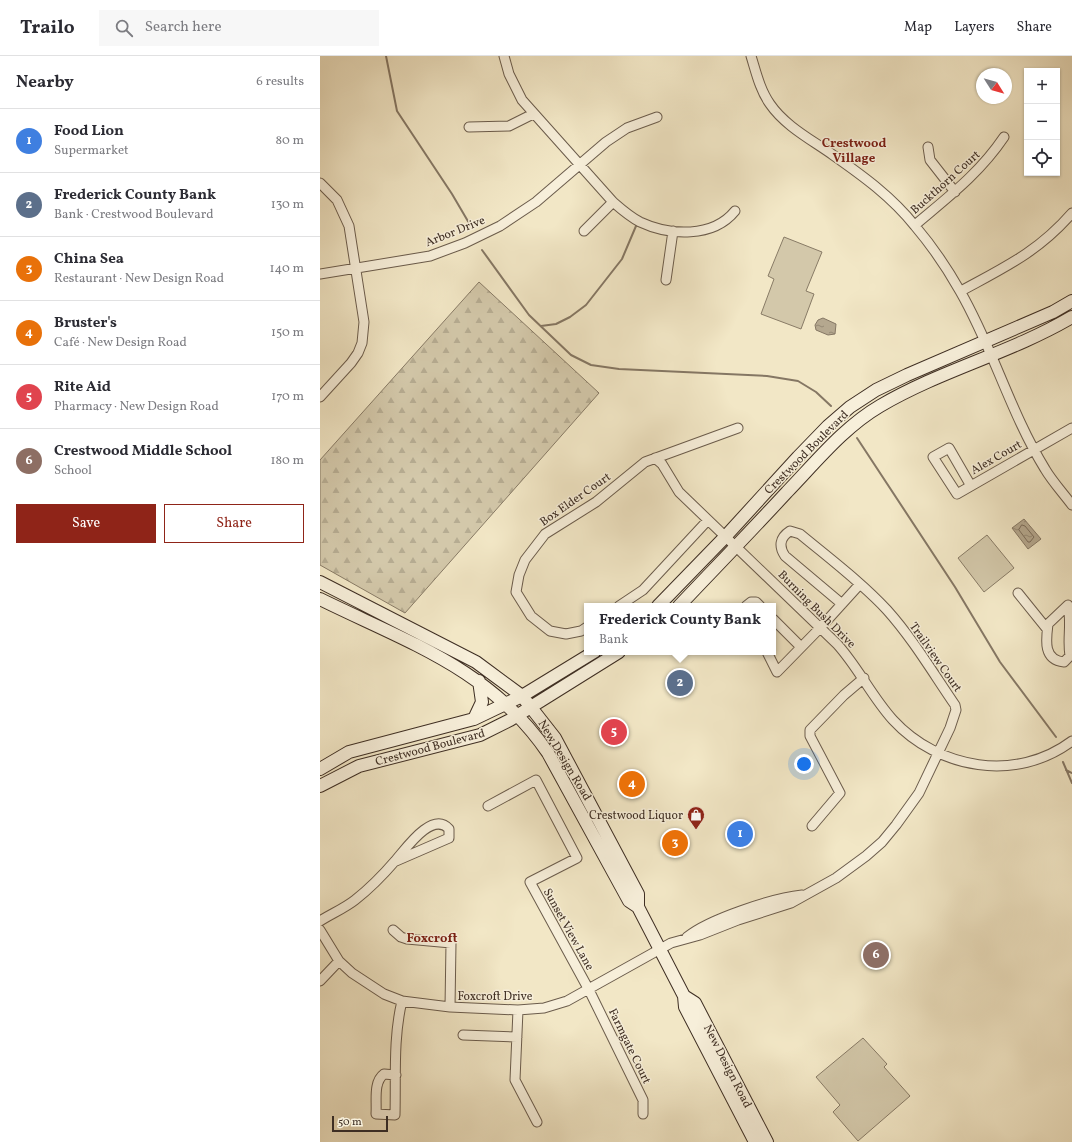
<!DOCTYPE html>
<meta charset="utf-8">
<style>
:root{--surface:#fff;--page:#f7f7f7;--text:#2b2b33;--muted:#7c7c81;--line:#e1e1e2;--accent:#8f2418}
body{margin:0;font-family:Vollkorn,serif;background:var(--page);color:var(--text)}
.controls{position:absolute;right:12px;top:12px;display:grid;overflow:hidden;border-radius:0px;box-shadow:0 1px 3px #0004}
.controls button{width:36px;height:36px;display:grid;place-items:center;padding:0;border:0;border-bottom:1px solid var(--line);background:var(--surface);color:var(--text);font:20px sans-serif}
.compass{position:absolute;left:656px;top:12px;width:36px;height:36px;border-radius:50%;background:var(--surface);box-shadow:0 1px 3px #0004;rotate:127deg}
.scale{position:absolute;left:12px;bottom:10px;width:56px;box-sizing:border-box;padding-left:4px;border:2px solid #3e2e23;border-top:0;font-size:11px;line-height:14px;white-space:nowrap;color:#3e2e23;-webkit-text-stroke:3px #f7efda;paint-order:stroke}
.you{position:absolute;left:484px;top:708px;width:14px;height:14px;margin:-10px;border:3px solid #fff;border-radius:50%;background:#1a73e8;box-shadow:0 0 0 6px #1a73e833}
.badge{display:grid;place-items:center;width:26px;height:26px;border-radius:50%;background:var(--accent);color:#fff;font-size:13px;font-weight:700}
.pin{position:absolute;translate:-50% -50%;border:2px solid #fff;box-shadow:0 1px 4px #0006}
.popup{position:absolute;left:264px;top:547px;width:192px;height:52px;box-sizing:border-box;display:grid;place-content:center;border-radius:0px;background:var(--surface);filter:drop-shadow(0 1px 3px #0005);font-size:13px;white-space:nowrap;color:var(--muted)}
.popup b{font-size:15px;color:var(--text)}
.popup::after{content:'';position:absolute;left:50%;top:100%;margin-left:-8px;border:8px solid transparent;border-top-color:var(--surface)}
.list{margin:0;padding:0;list-style:none}
h2{display:flex;justify-content:space-between;align-items:center;height:52px;margin:0;padding:0 16px;font-size:17px}
h2 small{font-size:13px;font-weight:400;color:var(--muted)}
.list li{display:grid;grid-template-columns:26px 1fr auto;gap:12px;align-items:center;box-sizing:border-box;height:64px;padding:0 16px;border-top:1px solid var(--line)}
.list b{display:block;font-size:15px;white-space:nowrap}
.list p{margin:0;font-size:13px;white-space:nowrap;color:var(--muted)}
.list em{font-size:13px;font-style:normal;color:var(--muted)}
.actions{display:flex;gap:8px;padding:12px 16px}
.actions a{flex:1;padding:9px 0;border:1px solid var(--accent);border-radius:0px;text-align:center;font-size:14px;color:var(--accent)}
.actions .main{background:var(--accent);color:#fff}
.icon{flex:none;width:22px;height:22px;fill:none;stroke:currentColor;stroke-width:2;stroke-linecap:round;stroke-linejoin:round}
.map{position:relative;flex:none;width:752px;height:1086px;overflow:hidden}
header{display:flex;align-items:center;gap:24px;box-sizing:border-box;height:56px;padding:0 20px;background:var(--surface);border-bottom:1px solid var(--line)}
header strong{font-size:19px}
nav{display:flex;gap:22px;margin-inline-start:auto;font-size:14px}
.search{width:280px;height:36px;background:var(--page);display:flex;align-items:center;gap:10px;box-sizing:border-box;padding:0 14px;border-radius:0px;color:var(--muted);font-size:15px}
main{display:flex}
aside{flex:1;background:var(--surface)}
.map>svg:first-child{display:block}
</style>
<header>
<strong>Trailo</strong>
<div class="search"><svg class="icon" aria-label="search" viewBox="0 0 24 24"><circle cx="10" cy="10" r="6"/><path d="M15 15l6 6"/></svg>Search here</div>
<nav><a>Map</a><a>Layers</a><a>Share</a></nav>
</header>
<main>
<aside>
<h2>Nearby<small>6 results</small></h2>
<ul class="list">
<li><span class="badge" style="background:#3f7fe0">1</span><div><b>Food Lion</b><p>Supermarket</p></div><em>80 m</em></li>
<li><span class="badge" style="background:#5c6f8a">2</span><div><b>Frederick County Bank</b><p>Bank · Crestwood Boulevard</p></div><em>130 m</em></li>
<li><span class="badge" style="background:#e8710a">3</span><div><b>China Sea</b><p>Restaurant · New Design Road</p></div><em>140 m</em></li>
<li><span class="badge" style="background:#e8710a">4</span><div><b>Bruster's</b><p>Café · New Design Road</p></div><em>150 m</em></li>
<li><span class="badge" style="background:#e0444e">5</span><div><b>Rite Aid</b><p>Pharmacy · New Design Road</p></div><em>170 m</em></li>
<li><span class="badge" style="background:#8d6e63">6</span><div><b>Crestwood Middle School</b><p>School</p></div><em>180 m</em></li>
</ul>
<div class="actions"><a class="main">Save</a><a>Share</a></div>
</aside>
<div class="map">
<svg width="752" height="1086" viewBox="0 0 752 1086">
<defs>
<pattern id="forest-firs" width="22" height="20" patternUnits="userSpaceOnUse"><rect width="22" height="20" fill="#d3c8aa"/><path d="M5 1l3.5 6h-7zM16 11l3.5 6h-7z" fill="#b6ac92"/></pattern>
<pattern id="water-ripples" width="26" height="14" patternUnits="userSpaceOnUse"><rect width="26" height="14" fill="#b5a88f"/><path d="M2 4q2-2 4 0t4 0M15 11q2-2 4 0t4 0" fill="none" stroke="#958974"/></pattern>
</defs>
<rect width="100%" height="100%" fill="#f2e7c6"/>
<filter id="stains"><feTurbulence type="fractalNoise" baseFrequency=".005" numOctaves="4"/><feColorMatrix values="0 0 0 0 .2 0 0 0 0 .09 0 0 0 0 .02 0 0 0 .5 -.17"/></filter>
<radialGradient id="worn" r=".72"><stop offset=".6" stop-color="#630" stop-opacity="0"/><stop offset="1" stop-color="#630" stop-opacity=".3"/></radialGradient>
<!-- grass -->
<path fill="#d3c8aa" stroke="#887b66" d="M464,181L502,196L486,235L494,238L481,273L441,258L454,223L448,220Z
M667,479L694,512L664,536L638,502Z
M543,982L567,1008L564,1011L590,1040L538,1085L513,1056L520,1049L496,1021Z"/>
<!-- forest -->
<path fill="url(#forest-firs)" stroke="#887b66" d="M159,226L279,337L85,557L0,509V404Z"/>
<!-- water -->
<path fill="url(#water-ripples)" stroke="#857764" d="M503,262L516,268L515,278L508,279L496,274L495,269L498,264Z
M704,463L721,483L708,493L692,472Z"/>
<g fill="none" stroke-linecap="round" stroke-linejoin="round">
<!-- shore -->
<path stroke="#7a6b59" stroke-width="1" d="M702,469L705,470L714,481L710,486H708L699,474Z"/>
<!-- stream -->
<path stroke="#857764" stroke-width="2" d="M66,0L77,55L132,138L149,167
M162,194L209,259L251,299L271,309L299,313L447,320L478,325L496,336L511,350
M221,270L236,268L250,261L266,249L302,203L316,170
M537,382L635,531L680,606L736,681
M743,706L752,727
M746,714L752,717"/>
<!-- street casing -->
<g stroke="#6b5c4c" stroke-width="11">
<path id="street" d="M184,0L189,18L202,44L293,146C301,153 310,161 320,166C350,180 393,182 415,155
M431,0C436,16 440,34 450,48C465,70 492,84 513,99C543,120 572,141 595,170C612,190 627,212 640,235C673,292 690,356 725,413C732,425 743,437 752,449
M149,71L189,70L213,58
M608,91L610,104L635,136
M0,127L17,144L29,170L44,266L42,287L38,297L31,307L0,341
M595,169C628,141 659,118 684,81
M264,175L293,146
M0,218L110,200L145,187L180,170L216,146L286,86L307,72L337,61
M346,224L353,175
M641,235C685,211 718,196 752,157
M335,402L342,408L359,436L517,588C538,611 552,641 573,664C618,713 696,727 752,685
M651,430L629,392L613,401L637,438L752,372
M698,537L727,573
M748,549C752,569 747,582 750,600L744,606C723,604 726,584 728,568Z
M299,550L323,534L388,464
M426,550L431,546H436L440,550
M453,563L481,591
M267,571L261,575L246,578L230,575L211,560L196,536L199,519L205,504L225,478L276,446L325,406L418,372
M447,596L457,616L501,571L540,528
M168,750L216,724L257,802L210,826L269,934L323,1044V1058
M492,770L520,737L490,680V674L524,639L544,622
M0,865C11,858 25,852 35,844C49,833 63,819 75,805C85,794 112,754 129,773V782L76,805
M0,874L19,905L32,917L64,938L82,945L130,951L198,954L224,952L247,945L351,887L380,879L418,864L471,847L516,822L546,800L562,786L576,769L599,737L630,672L636,654L635,649C613,617 593,583 567,554C541,526 509,502 480,478L470,475C459,482 459,491 465,500L522,548
M73,874L81,881L87,883L131,887L130,951
M367,881C389,863 453,842 482,839
M0,925L19,905
M198,954L195,1024L217,1066
M143,979L197,981
M76,1019L64,1018C53,1026 57,1045 56,1058L75,1059C76,1021 73,982 82,945"/>
</g>
<!-- secondary casing -->
<g stroke="#3e2e23" stroke-width="14">
<path id="secondary" d="M0,526L156,606L202,640L235,682L318,838V851L364,940L365,951L435,1086
M0,543C87,586 171,613 228,697L309,845L318,851
M338,550L405,481L478,401L508,370L530,351L556,334L587,319L733,256L752,245
M359,550C395,512 432,474 467,436C496,406 524,371 560,350C621,314 691,297 752,261
M154,663L162,646L159,625
M0,713L29,696L154,663L202,640L274,596
M0,730L39,710L160,679L190,664L299,596
M364,940L375,947L447,1086"/>
</g>
<!-- street -->
<use href="#street" stroke="#f7efda" stroke-width="9"/>
<!-- secondary -->
<use href="#secondary" stroke="#f7efda" stroke-width="12"/>
</g>
<!-- icons -->
<defs>
<g id="shop-pin" transform="scale(0.9)"><path d="M0 17L-7.5 6A9.5 9.5 0 1 1 7.5 6Z" fill="#8f2418" stroke="#f7efda"/><path d="M-5-2.5h2.3a2.7 3.5 0 0 1 5.4 0H5L5.5 6h-11ZM-1.5-2.5h3a1.5 2.3 0 0 0-3 0Z" fill="#fff"/></g>
</defs>
<g fill-rule="evenodd">
<use href="#shop-pin" x="376" y="759"/>
</g>
<g text-anchor="middle" stroke-width="3" stroke-linejoin="round" paint-order="stroke">
<!-- street labels -->
<g font-size="12" fill="#3e2e23" stroke="#f7efda">
<text transform="translate(625 126) rotate(-42)" y="4">Buckthorn Court</text>
<text transform="translate(135 175) rotate(-22)" y="4">Arbor Drive</text>
<text transform="translate(486 396) rotate(-45)" y="4">Crestwood Boulevard</text>
<text transform="translate(676 401) rotate(-30)" y="4">Alex Court</text>
<text transform="translate(255 443) rotate(-35)" y="4">Box Elder Court</text>
<text transform="translate(497 553) rotate(45)" y="4">Burning Bush Drive</text>
<text transform="translate(616 601) rotate(55)" y="4">Trailview Court</text>
<text transform="translate(110 691) rotate(-15)" y="4">Crestwood Boulevard</text>
<text transform="translate(245 704) rotate(59)" y="4">New Design Road</text>
<text transform="translate(249 873) rotate(61)" y="4">Sunset View Lane</text>
<text x="175" y="944">Foxcroft Drive</text>
<text transform="translate(310 990) rotate(64)" y="4">Farmgate Court</text>
<text transform="translate(408 1010) rotate(63)" y="4">New Design Road</text>
</g>
<!-- poi labels -->
<g font-size="12" fill="#3e2e23" stroke="#f7efda" text-anchor="end">
<text x="363" y="763">Crestwood Liquor</text>
</g>
<!-- neighbourhood labels -->
<g font-size="13" font-weight="bold" fill="#7a1f14" stroke="#f7efda">
<text x="534" y="91">Crestwood<tspan x="534" dy="15">Village</tspan></text>
<text x="112" y="886">Foxcroft</text>
</g>
</g>
<rect width="100%" height="100%" filter="url(#stains)"/>
<rect width="100%" height="100%" fill="url(#worn)"/>
</svg>
<div class="controls">
<button>+</button>
<button>−</button>
<button><svg class="icon" aria-label="locate" viewBox="0 0 24 24"><circle cx="12" cy="12" r="6"/><path d="M12 2v4M12 18v4M2 12h4M18 12h4"/></svg></button>
</div>
<svg class="compass" viewBox="-18 -18 36 36"><path d="M0-13l5 13h-10z" fill="#e53935"/><path d="M0 13l5-13h-10z" fill="#7c7c81"/></svg>
<div class="scale">50 m</div>
<div class="you"></div>
<div class="pin badge" style="left:420px;top:778px;background:#3f7fe0">1</div>
<div class="pin badge" style="left:360px;top:627px;background:#5c6f8a">2</div>
<div class="popup"><b>Frederick County Bank</b>Bank</div>
<div class="pin badge" style="left:355px;top:787px;background:#e8710a">3</div>
<div class="pin badge" style="left:312px;top:728px;background:#e8710a">4</div>
<div class="pin badge" style="left:294px;top:676px;background:#e0444e">5</div>
<div class="pin badge" style="left:556px;top:899px;background:#8d6e63">6</div>
</div>
</main>
